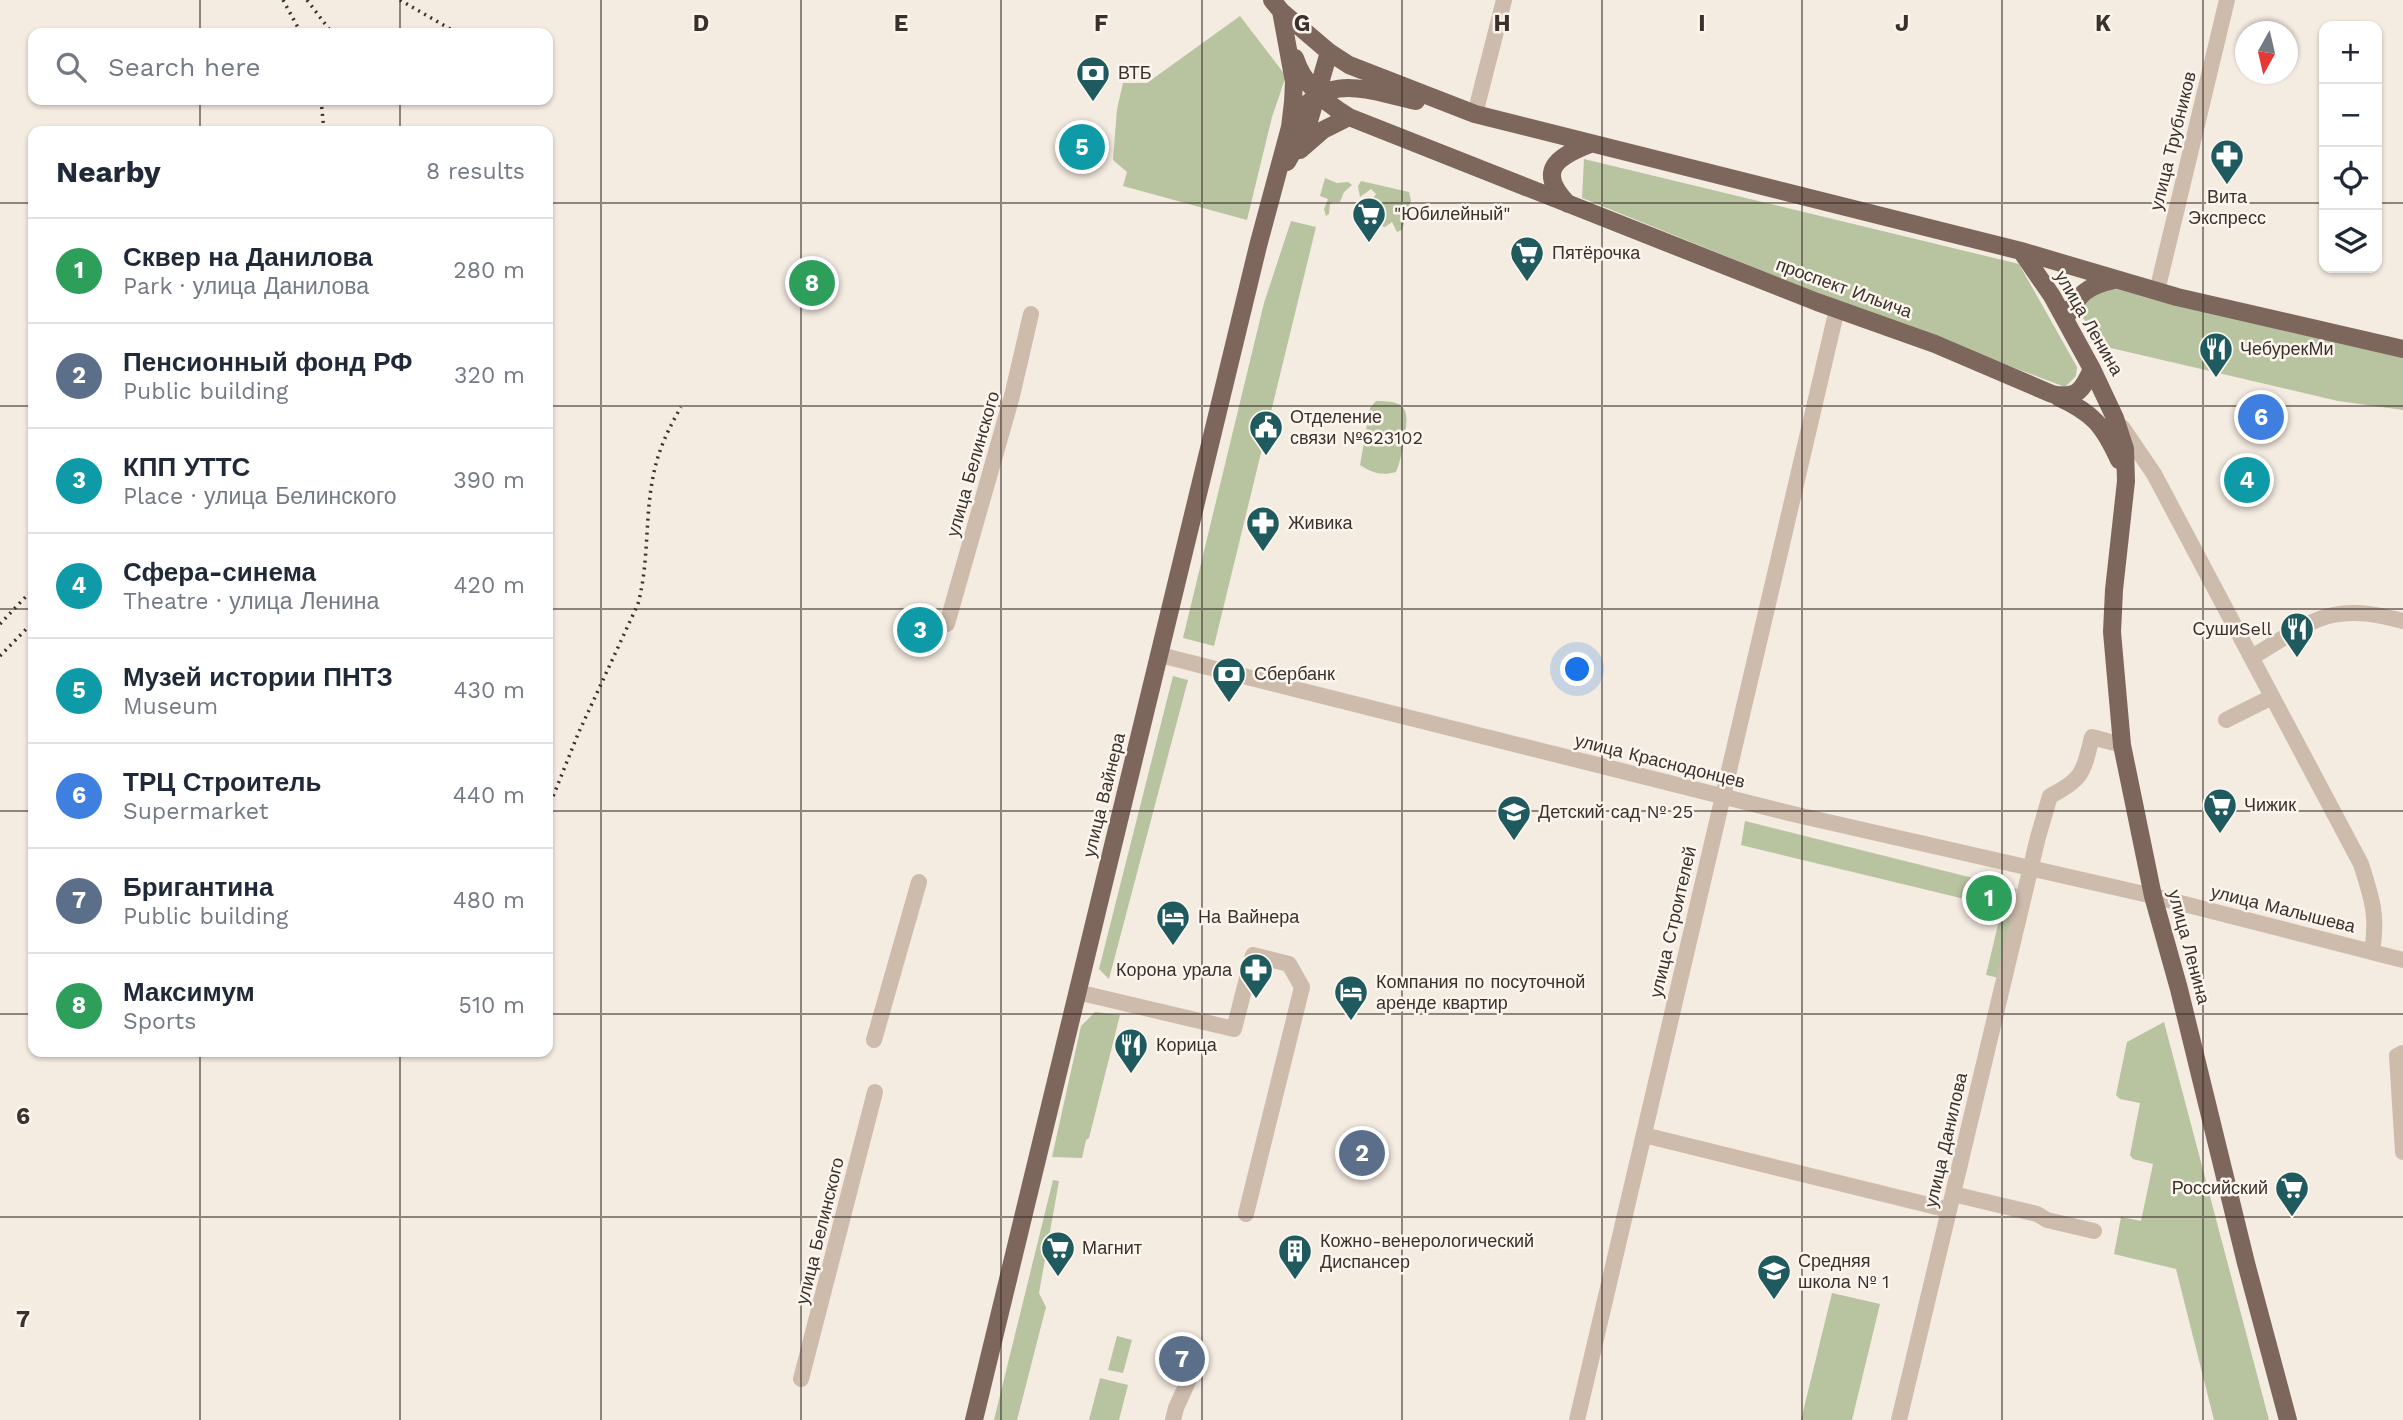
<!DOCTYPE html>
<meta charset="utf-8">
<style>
:root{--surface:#fff;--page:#f6f6f7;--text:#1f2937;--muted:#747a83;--line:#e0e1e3;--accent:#db2777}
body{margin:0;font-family:"Work Sans",sans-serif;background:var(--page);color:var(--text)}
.controls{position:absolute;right:21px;top:21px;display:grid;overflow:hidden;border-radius:14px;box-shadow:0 2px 5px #0004}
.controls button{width:63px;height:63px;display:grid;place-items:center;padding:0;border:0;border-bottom:2px solid var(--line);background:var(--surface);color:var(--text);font:35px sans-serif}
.compass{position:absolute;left:2235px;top:21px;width:63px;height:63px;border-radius:50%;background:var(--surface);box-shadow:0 2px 5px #0004;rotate:188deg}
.you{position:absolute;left:1578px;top:670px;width:24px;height:24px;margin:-18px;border:5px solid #fff;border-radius:50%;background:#1a73e8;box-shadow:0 0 0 10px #1a73e833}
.badge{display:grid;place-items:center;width:46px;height:46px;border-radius:50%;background:var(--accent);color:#fff;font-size:23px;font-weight:700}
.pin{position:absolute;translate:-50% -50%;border:4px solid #fff;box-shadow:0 2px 7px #0006}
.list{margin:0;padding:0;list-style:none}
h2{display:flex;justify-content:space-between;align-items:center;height:91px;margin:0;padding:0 28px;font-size:30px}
h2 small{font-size:23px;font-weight:400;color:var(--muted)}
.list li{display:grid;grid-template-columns:46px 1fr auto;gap:21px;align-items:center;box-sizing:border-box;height:105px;padding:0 28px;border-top:2px solid var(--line)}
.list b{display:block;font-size:26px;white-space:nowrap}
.list p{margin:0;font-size:23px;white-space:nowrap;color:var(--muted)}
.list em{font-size:23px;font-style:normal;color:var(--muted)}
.icon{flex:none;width:38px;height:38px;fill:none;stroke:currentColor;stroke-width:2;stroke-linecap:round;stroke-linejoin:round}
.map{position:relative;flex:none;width:2403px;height:1420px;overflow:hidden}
.search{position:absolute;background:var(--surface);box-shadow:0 2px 5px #0004;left:28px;top:28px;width:525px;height:77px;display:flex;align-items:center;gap:18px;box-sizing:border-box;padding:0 24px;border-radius:14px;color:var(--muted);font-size:26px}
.panel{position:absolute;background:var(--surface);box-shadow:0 2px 5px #0004;left:28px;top:126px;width:525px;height:931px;border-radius:14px}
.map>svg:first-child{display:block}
</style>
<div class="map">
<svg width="2403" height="1420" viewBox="0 0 2403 1420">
<rect width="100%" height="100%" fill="#f4ebe1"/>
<!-- green -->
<path fill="#b8c4a0" d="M1240,16L1286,76L1272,117L1247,220L1123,186L1127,172L1113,160L1117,109L1123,83H1147Z
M1584,159L2019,264L2077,367L2076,376L2065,387L1852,307L1582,198Z
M1325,178L1337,183L1348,182L1352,185L1344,192L1340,202H1333L1330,204L1329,214L1326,216L1324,209L1328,199L1320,196Z
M1361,181L1409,192L1411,201L1402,230L1397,232L1392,222L1385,227L1367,223L1366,209L1376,194L1371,189L1360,197L1358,186Z
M1291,221L1316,227L1214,646L1183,638L1264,303Z
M2113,287L2403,354V410L2338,401L2098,345L2080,312L2083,298Z
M1376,401C1403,401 1410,406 1405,434C1403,447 1401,460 1396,472C1382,476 1372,473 1360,465L1370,408Z
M1173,676L1188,680L1109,979L1099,969Z
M1745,821L2017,889L1999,978L1986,975L2002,908L1741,845Z
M1095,1012L1120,1015L1089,1138L1086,1140L1082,1158L1052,1157L1081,1026Z
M2164,1022L2269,1420H2214L2176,1269L2114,1254L2121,1217L2141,1221L2153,1164L2133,1159L2130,1155L2140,1103L2120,1099L2116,1095L2127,1042Z
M1053,1180L1059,1181L1039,1293L1046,1307L1017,1420H994Z
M1832,1293L1880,1304L1852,1420H1801Z
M1117,1336L1132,1340L1123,1373L1108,1370Z
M1100,1378L1128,1385L1119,1420H1089Z"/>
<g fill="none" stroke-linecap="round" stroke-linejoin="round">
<!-- minor -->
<path stroke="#cdbbac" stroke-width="16" d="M1475,114L1504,0
M2157,291L2227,0
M2122,427L2154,474L2361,864C2372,899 2378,915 2372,952
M947,624L1012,396L1031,314
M1160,655L1793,814L2153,896L2403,960
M2252,657C2275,644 2307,620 2333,615C2357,610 2380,615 2403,621
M2226,720L2272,697
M1077,992L1234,1029L1253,955L1289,964L1302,987L1246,1214
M874,1040L919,882
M2403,1053L2397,1056L2403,1152
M1644,1135L1949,1210
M1953,1194L2037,1214L2047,1220L2094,1231
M801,1379L875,1092
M1173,1420L1176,1408L1190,1377L1197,1352
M1577,1420L1837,309
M1899,1420L2038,837L2050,796C2083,779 2083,773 2092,737L2122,745"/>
<!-- major -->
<path stroke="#7d675c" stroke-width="18" d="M1272,0L1281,11L1329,52L1349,65L1475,114L2021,251L2177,297L2403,349
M1295,58C1303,84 1327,104 1349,117L1817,302L1935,344L2052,394C2077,399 2082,391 2092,369
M1292,123C1324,70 1366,90 1416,101
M1300,150L1323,130L1349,117
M1287,162L1307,128L1329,52
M1568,204C1536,171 1556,157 1590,144
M2021,251L2052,296L2092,369L2115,418L2125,449L2126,481L2114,590L2112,632L2122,745L2153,896L2179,989L2246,1263L2288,1420
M2065,319C2079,294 2086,286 2114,280
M2058,397C2093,413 2103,425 2119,460
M974,1420L1258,246L1290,127L1293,102L1294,82L1281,11"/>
<!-- rail -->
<path stroke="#3b302b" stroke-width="3.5" stroke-dasharray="2 5" stroke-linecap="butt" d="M283,0L301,33
M307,0L332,33
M400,0L457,33
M321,100L324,131
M0,624L33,589
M0,656L33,622
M548,809L578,734L638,604C650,559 644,512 655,468C660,446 670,426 681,407
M427,1056L430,1052"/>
</g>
<!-- grid -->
<path fill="none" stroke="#3b302b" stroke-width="2" stroke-opacity="0.55" d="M200,0V33M400,0V33M601,0V1420M801,0V1420M1001,0V1420M1202,0V1420M1402,0V1420M1602,0V1420M1802,0V1420M2002,0V1420M2203,0V1420M200,100V131M400,100V131M0,203H33M548,203H2324M2377,203H2403M0,406H33M548,406H2403M0,609H33M548,609H2403M0,811H33M548,811H2403M0,1014H33M548,1014H2403M200,1052V1420M400,1052V1420M0,1217H2403"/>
<!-- icons -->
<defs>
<g id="bank-pin" transform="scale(1.75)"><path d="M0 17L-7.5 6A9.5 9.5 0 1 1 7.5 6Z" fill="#1f5a5e" stroke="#fbf5ee"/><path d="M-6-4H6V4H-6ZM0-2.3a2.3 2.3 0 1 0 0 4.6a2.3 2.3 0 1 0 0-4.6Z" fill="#fff"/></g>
<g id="pharmacy-pin" transform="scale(1.75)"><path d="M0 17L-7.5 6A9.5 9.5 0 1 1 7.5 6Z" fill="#1f5a5e" stroke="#fbf5ee"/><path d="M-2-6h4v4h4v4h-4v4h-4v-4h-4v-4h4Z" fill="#fff"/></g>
<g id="supermarket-pin" transform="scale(1.75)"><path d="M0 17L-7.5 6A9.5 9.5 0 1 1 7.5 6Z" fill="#1f5a5e" stroke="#fbf5ee"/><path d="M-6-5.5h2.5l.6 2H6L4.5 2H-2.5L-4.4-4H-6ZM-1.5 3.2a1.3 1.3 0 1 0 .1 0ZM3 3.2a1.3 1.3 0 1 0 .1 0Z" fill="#fff"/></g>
<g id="restaurant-pin" transform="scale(1.75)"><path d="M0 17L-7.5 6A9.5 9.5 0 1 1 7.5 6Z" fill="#1f5a5e" stroke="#fbf5ee"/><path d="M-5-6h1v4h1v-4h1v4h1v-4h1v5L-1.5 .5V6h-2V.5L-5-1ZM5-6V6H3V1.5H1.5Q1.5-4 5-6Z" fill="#fff"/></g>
<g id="civic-pin" transform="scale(1.75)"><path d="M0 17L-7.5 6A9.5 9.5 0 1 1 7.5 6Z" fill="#1f5a5e" stroke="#fbf5ee"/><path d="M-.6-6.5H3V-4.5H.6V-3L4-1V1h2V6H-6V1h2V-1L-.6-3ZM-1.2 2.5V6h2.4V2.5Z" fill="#fff"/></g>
<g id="school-pin" transform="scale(1.75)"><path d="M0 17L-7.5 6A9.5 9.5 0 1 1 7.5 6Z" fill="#1f5a5e" stroke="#fbf5ee"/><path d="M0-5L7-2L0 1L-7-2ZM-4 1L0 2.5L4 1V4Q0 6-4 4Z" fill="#fff"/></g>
<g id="hotel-pin" transform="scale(1.75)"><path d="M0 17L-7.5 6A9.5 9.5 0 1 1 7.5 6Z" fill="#1f5a5e" stroke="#fbf5ee"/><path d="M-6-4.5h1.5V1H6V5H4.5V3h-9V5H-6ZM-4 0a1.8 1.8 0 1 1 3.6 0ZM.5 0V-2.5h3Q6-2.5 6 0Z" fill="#fff"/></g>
<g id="building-pin" transform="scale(1.75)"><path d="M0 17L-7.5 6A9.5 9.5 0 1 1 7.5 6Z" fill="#1f5a5e" stroke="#fbf5ee"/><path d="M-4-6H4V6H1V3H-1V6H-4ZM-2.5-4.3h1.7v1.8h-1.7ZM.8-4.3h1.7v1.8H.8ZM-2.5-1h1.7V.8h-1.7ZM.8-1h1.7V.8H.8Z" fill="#fff"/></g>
</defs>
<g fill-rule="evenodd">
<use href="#bank-pin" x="1093" y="73"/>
<use href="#pharmacy-pin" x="2227" y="156"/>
<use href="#supermarket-pin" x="1369" y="214"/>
<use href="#supermarket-pin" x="1527" y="253"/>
<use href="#restaurant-pin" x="2216" y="349"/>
<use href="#civic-pin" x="1266" y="427"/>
<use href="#pharmacy-pin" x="1263" y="523"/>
<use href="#restaurant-pin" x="2297" y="629"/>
<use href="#bank-pin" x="1229" y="674"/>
<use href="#supermarket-pin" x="2220" y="805"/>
<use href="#school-pin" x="1514" y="812"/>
<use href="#hotel-pin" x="1173" y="917"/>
<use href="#pharmacy-pin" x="1256" y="970"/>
<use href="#hotel-pin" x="1351" y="992"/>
<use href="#restaurant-pin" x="1131" y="1045"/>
<use href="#supermarket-pin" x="2292" y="1188"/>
<use href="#supermarket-pin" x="1058" y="1248"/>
<use href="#building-pin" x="1295" y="1251"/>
<use href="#school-pin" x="1774" y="1271"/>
</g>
<g text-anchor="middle" stroke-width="5" stroke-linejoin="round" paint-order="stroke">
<!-- poi labels -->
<g font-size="18" fill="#3b302b" stroke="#fbf5ee" text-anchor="start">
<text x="1118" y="79">ВТБ</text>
<text x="2227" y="203" text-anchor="middle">Вита<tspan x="2227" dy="21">Экспресс</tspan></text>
<text x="1394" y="220">"Юбилейный"</text>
<text x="1552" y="259">Пятёрочка</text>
<text x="2240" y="355">ЧебурекМи</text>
<text x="1290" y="423">Отделение<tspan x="1290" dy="21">связи №623102</tspan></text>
<text x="1288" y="529">Живика</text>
<text x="2272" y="635" text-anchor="end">СушиSell</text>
<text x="1254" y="680">Сбербанк</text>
<text x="2244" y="811">Чижик</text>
<text x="1538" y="818">Детский сад № 25</text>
<text x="1198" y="923">На Вайнера</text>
<text x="1232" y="976" text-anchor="end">Корона урала</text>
<text x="1376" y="988">Компания по посуточной<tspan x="1376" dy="21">аренде квартир</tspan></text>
<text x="1156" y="1051">Корица</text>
<text x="2268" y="1194" text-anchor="end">Российский</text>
<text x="1320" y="1247">Кожно-венерологический<tspan x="1320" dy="21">Диспансер</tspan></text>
<text x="1082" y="1254">Магнит</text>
<text x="1798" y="1267">Средняя<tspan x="1798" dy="21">школа № 1</tspan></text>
</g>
<!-- street labels -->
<g font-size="18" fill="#3b302b" stroke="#fbf5ee">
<text transform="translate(2173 141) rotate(-76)" y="6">улица Трубников</text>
<text transform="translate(1844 288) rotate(20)" y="6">проспект Ильича</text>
<text transform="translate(2089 323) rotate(60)" y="6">улица Ленина</text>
<text transform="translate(973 464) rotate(-74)" y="6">улица Белинского</text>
<text transform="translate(1660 761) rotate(14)" y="6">улица Краснодонцев</text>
<text transform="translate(1104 795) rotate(-76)" y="6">улица Вайнера</text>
<text transform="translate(2283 909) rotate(14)" y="6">улица Малышева</text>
<text transform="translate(1673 922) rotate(-77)" y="6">улица Строителей</text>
<text transform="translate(2189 947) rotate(75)" y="6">улица Ленина</text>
<text transform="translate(1946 1140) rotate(-77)" y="6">улица Данилова</text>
<text transform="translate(820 1231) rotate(-76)" y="6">улица Белинского</text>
</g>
</g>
<g font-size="23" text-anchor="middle" font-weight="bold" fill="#3b302b" stroke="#fbf5ee" stroke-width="5" stroke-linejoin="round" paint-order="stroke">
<text x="701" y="31">D</text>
<text x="901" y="31">E</text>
<text x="1101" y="31">F</text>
<text x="1302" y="31">G</text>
<text x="1502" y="31">H</text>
<text x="1702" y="31">I</text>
<text x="1902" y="31">J</text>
<text x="2103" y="31">K</text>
<text x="23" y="1124">6</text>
<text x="23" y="1327">7</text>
</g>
</svg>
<div class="controls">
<button>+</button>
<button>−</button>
<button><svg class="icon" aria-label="locate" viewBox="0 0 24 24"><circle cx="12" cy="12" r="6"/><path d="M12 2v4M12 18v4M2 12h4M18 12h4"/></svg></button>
<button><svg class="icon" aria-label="layers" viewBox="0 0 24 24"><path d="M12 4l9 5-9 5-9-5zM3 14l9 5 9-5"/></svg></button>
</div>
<svg class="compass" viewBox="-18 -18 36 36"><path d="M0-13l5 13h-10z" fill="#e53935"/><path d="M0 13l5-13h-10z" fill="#747a83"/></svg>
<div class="you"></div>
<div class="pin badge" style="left:1989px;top:898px;background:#2e9e5b">1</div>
<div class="pin badge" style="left:1362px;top:1153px;background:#5c6f8a">2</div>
<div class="pin badge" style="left:920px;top:630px;background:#0f9aa8">3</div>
<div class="pin badge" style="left:2247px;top:480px;background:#0f9aa8">4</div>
<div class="pin badge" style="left:1082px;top:147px;background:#0f9aa8">5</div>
<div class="pin badge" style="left:2261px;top:417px;background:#3f7fe0">6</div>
<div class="pin badge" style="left:1182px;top:1359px;background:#5c6f8a">7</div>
<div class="pin badge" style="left:812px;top:283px;background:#2e9e5b">8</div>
<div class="search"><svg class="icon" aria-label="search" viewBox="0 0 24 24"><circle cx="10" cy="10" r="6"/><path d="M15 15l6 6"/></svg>Search here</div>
<section class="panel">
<h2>Nearby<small>8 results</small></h2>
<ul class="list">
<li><span class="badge" style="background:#2e9e5b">1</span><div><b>Сквер на Данилова</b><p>Park · улица Данилова</p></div><em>280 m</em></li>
<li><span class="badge" style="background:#5c6f8a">2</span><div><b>Пенсионный фонд РФ</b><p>Public building</p></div><em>320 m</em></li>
<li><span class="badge" style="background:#0f9aa8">3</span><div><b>КПП УТТС</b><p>Place · улица Белинского</p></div><em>390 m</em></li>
<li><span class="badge" style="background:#0f9aa8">4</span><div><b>Сфера-синема</b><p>Theatre · улица Ленина</p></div><em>420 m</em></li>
<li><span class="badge" style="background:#0f9aa8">5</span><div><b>Музей истории ПНТЗ</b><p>Museum</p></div><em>430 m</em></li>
<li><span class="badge" style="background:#3f7fe0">6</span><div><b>ТРЦ Строитель</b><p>Supermarket</p></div><em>440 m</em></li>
<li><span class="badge" style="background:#5c6f8a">7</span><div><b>Бригантина</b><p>Public building</p></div><em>480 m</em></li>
<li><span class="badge" style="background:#2e9e5b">8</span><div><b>Максимум</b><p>Sports</p></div><em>510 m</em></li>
</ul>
</section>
</div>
